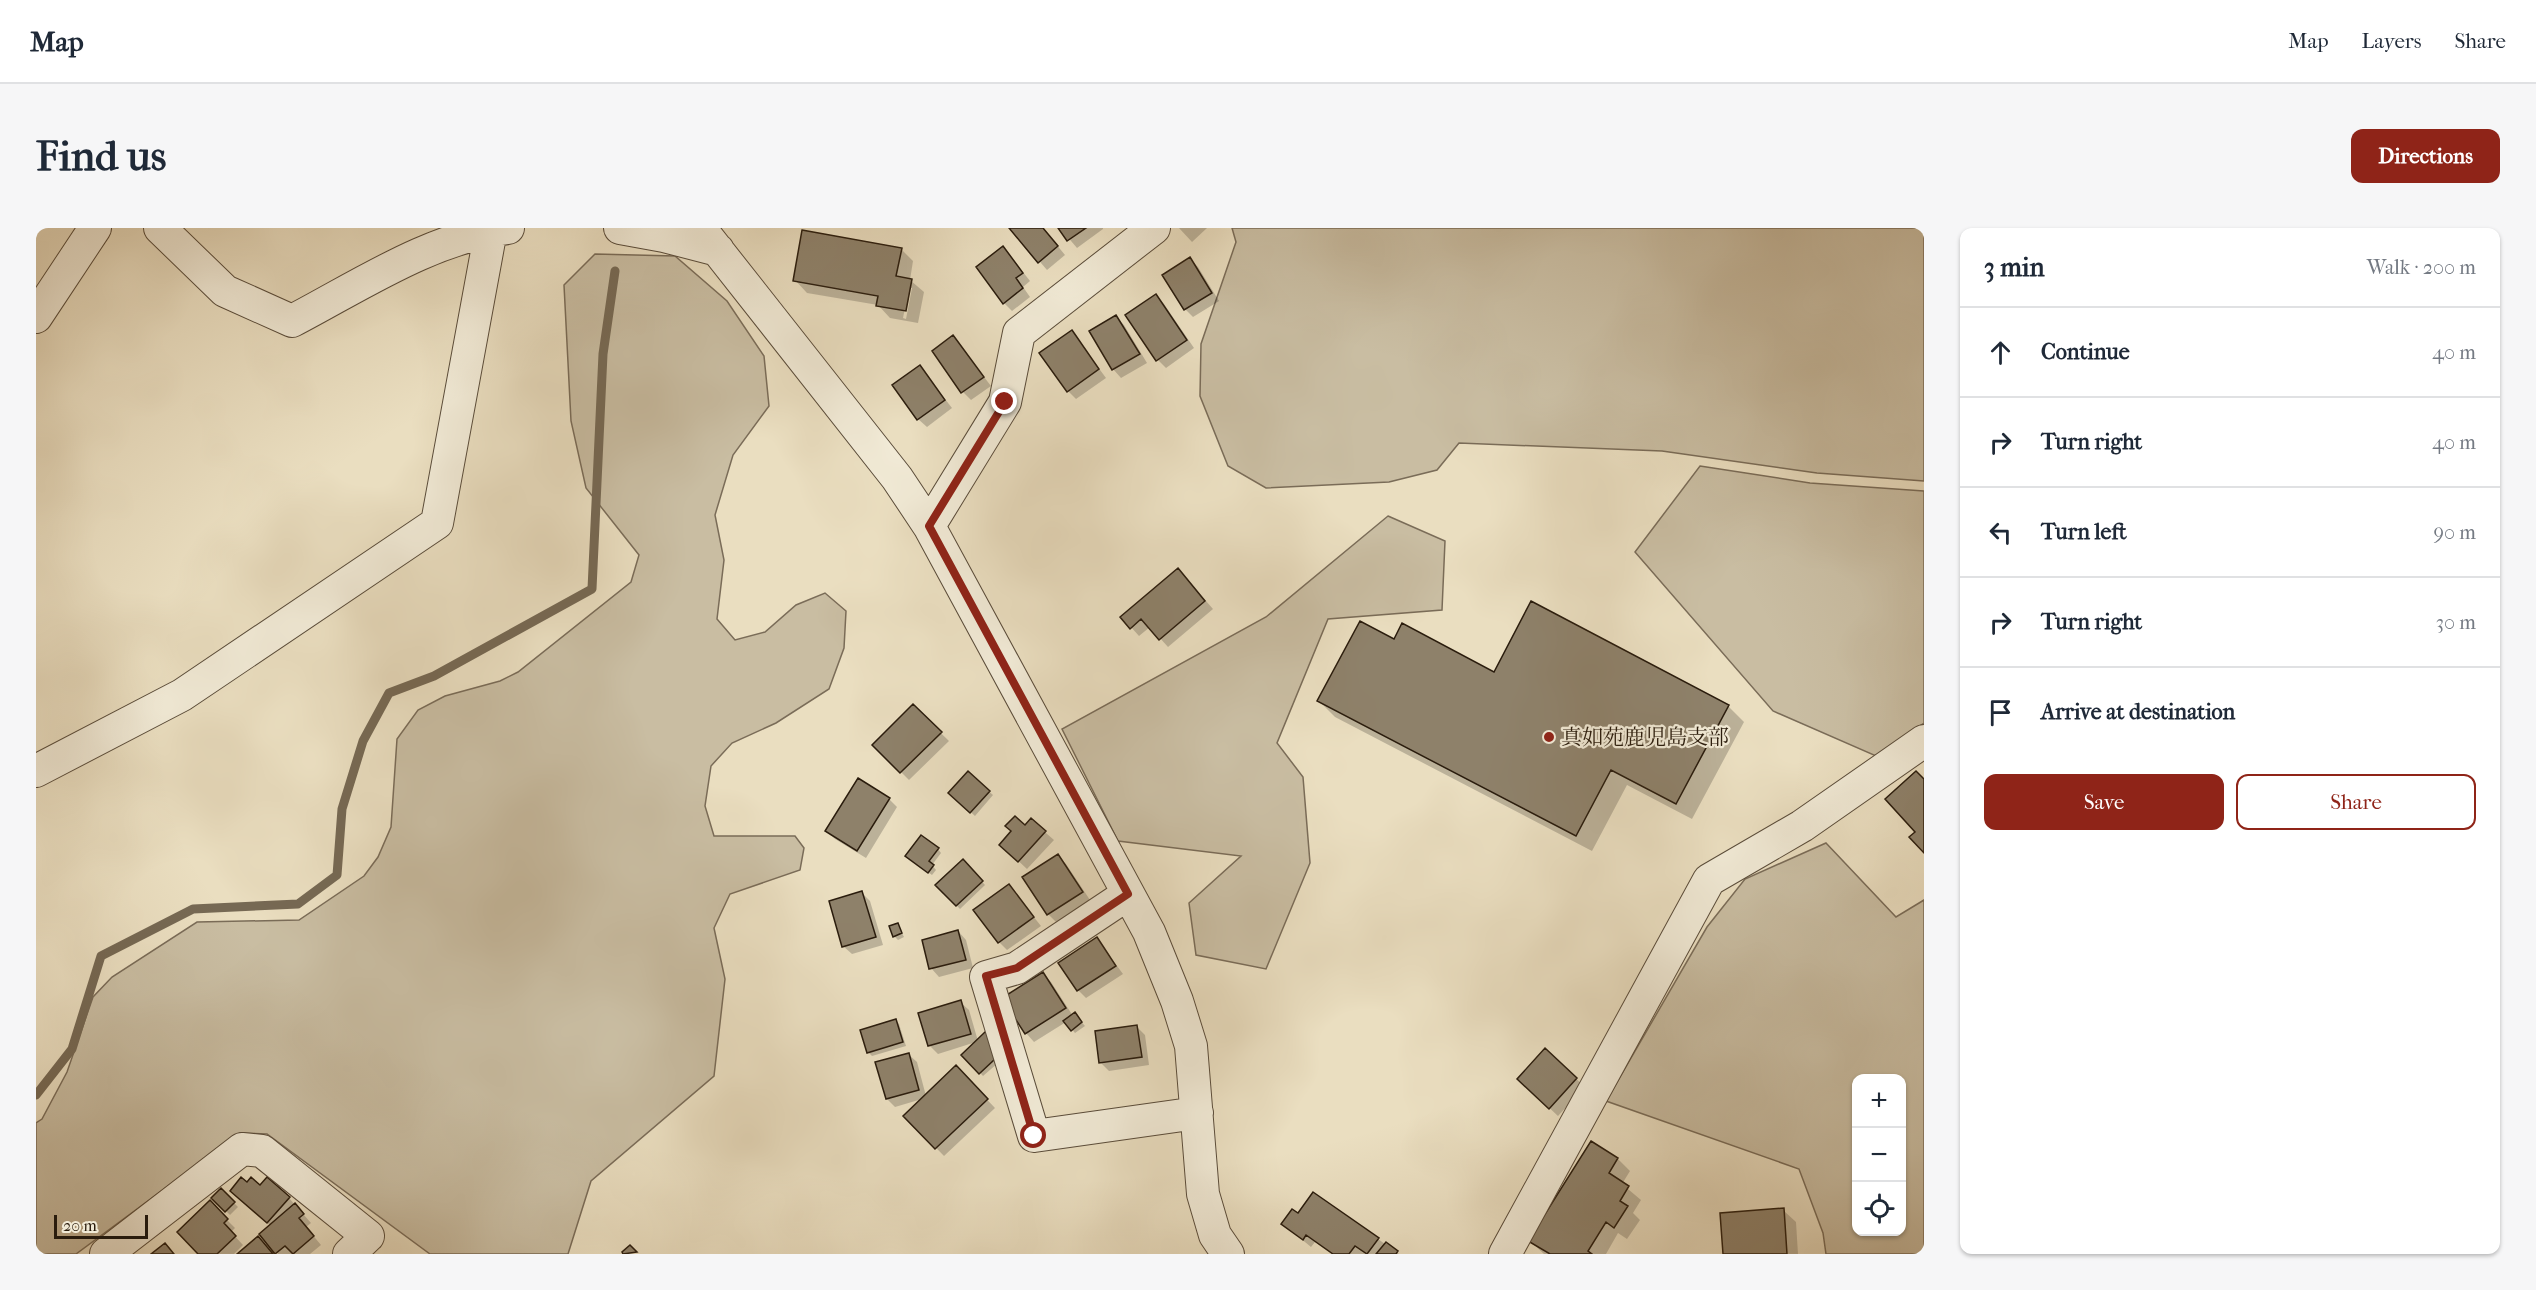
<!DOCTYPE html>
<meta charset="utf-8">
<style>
:root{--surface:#fff;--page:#f6f6f7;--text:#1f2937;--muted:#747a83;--line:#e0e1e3;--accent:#8f2418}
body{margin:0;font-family:"IM FELL French Canon","Noto Serif JP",serif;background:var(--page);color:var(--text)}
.controls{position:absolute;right:18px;bottom:18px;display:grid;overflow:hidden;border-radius:12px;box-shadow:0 2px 4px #0004}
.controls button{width:54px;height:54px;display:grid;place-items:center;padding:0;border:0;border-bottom:2px solid var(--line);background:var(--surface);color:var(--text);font:30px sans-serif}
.scale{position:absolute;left:18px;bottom:15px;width:94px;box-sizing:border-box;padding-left:6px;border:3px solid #2a1c0d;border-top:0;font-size:16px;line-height:21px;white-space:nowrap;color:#2a1c0d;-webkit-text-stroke:4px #f1ead6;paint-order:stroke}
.stop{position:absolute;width:18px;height:18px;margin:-14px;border:4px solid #8f2418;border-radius:50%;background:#fff}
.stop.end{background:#8f2418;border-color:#fff;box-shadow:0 2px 6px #0008}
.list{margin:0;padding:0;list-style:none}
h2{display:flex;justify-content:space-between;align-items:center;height:78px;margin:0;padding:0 24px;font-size:26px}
h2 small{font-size:20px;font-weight:400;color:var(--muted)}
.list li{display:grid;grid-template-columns:39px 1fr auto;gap:18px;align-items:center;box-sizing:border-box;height:90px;padding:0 24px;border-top:2px solid var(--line)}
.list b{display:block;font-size:22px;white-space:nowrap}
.list em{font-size:20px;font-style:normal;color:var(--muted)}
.actions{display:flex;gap:12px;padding:18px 24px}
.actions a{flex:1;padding:14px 0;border:2px solid var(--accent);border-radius:12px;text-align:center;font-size:21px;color:var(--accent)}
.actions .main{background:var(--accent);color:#fff}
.icon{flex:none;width:33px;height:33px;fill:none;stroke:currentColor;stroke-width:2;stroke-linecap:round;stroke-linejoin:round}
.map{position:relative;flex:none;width:1888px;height:1026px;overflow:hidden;border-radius:12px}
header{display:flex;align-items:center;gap:36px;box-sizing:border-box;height:84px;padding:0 30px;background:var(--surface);border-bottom:2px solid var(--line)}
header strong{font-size:28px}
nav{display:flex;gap:33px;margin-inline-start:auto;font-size:21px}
.intro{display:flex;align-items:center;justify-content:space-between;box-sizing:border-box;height:144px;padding:0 36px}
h1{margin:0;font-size:42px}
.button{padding:15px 27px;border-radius:12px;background:var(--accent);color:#fff;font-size:21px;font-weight:700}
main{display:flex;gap:36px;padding:0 36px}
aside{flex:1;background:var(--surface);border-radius:12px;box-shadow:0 2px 4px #0004}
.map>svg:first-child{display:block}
</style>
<header>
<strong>Map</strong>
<nav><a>Map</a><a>Layers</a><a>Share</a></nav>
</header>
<div class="intro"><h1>Find us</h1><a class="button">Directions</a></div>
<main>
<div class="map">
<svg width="1888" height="1026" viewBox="0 0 1888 1026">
<rect width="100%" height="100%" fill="#eadec0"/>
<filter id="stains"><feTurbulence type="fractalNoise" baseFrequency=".00333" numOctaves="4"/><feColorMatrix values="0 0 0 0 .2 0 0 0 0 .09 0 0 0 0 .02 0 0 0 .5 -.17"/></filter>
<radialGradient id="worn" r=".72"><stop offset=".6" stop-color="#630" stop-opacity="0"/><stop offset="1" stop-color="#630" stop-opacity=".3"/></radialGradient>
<!-- green -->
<path fill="#c9bda2" stroke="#7a6c58" stroke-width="1.5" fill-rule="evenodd" d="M1196,0H1888V253L1781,245L1626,223L1423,215L1401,242L1353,254L1230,260L1192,238L1164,168L1165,116L1200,14Z
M559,26L639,28L691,73L728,128L733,178L697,227L679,287L688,332L681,391L699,412L729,404L760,377L789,365L810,383L808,420L793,461L740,495L696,515L675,538L669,578L678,608H759L768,620L764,642L694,666L678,700L689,751L678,848L555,953L532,1026H394L231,906L204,905L40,1026H0V895L6,891L31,844L57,769L76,749L161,694L263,692L328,648L342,629L355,599L361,511L382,482L409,468L464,453L482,444L595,354L603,327L550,260L535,193L528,57Z
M1664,238L1774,255L1888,263V495L1840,528L1737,483L1599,324Z
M1352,288L1409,313L1406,382L1292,391L1241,515L1267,549L1274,635L1230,741L1160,727L1153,675L1205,628L1082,613L1026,501L1230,389Z
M1790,615L1860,689L1888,672V1026H1790L1787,1005L1763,941L1570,873L1671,699L1709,651ZM1820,850H1866V1004H1820Z"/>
<!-- shadow -->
<path fill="#0003" fill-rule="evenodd" d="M975,0H1007L1029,27L1011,42Z
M1024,0H1067V1L1041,20Z
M1143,0H1171L1156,14Z
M865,21L877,33L874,52L888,64L882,95L854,90L842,77L771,65L759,52ZM873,60H876L870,91L867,90Z
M975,29L994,53L987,59L994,69L976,83L968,75Z
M1154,31L1162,39L1183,73L1157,89L1149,81Z
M1120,68L1128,76L1158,120L1130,140L1122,132Z
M1080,89L1088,97L1111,135L1085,150L1077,141L1055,103Z
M1036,104L1070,150L1040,171L1032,163Z
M917,109L955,158L935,172L927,164Z
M884,139L916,180L891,199L882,191Z
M1150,350L1177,381L1132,419L1114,399L1103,408L1086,389Z
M1359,413L1458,446L1692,478L1708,494L1656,591L1591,557L1556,623L1299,489L1283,473Z
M877,478L913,513L873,552L838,517Z
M932,545L957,567L939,588L914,565Z
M853,571L861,579L830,630L799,611L790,603Z
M995,592L1018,612L991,641L965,617Z
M902,621L905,625L896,637L900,642L896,647L875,632Z
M1022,628L1030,636L1054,672L1020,694L1012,686Z
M927,633L949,657L924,681L901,657Z
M973,658L1005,698L971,722L963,714Z
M826,665L834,673L847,717L816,726L807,718Z
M862,697L868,709L862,712L858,708Z
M922,703L930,712L937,740L903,749L895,740Z
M1061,711L1087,746L1050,770L1042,762Z
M1007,746L1015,754L1037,788L1042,790L1049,798L1039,805L1030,794L998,814L990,805L968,770Z
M924,774L933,782L942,813L962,835L947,848L927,827L940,814L902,826L893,817Z
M859,792L863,796L870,818L836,828L832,824Z
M1100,798L1109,807L1113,837L1073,843L1065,835L1060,804Z
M1509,822L1549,859L1522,888L1491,859Z
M872,826L881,834L890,868L920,839L959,880L908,928L869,888L886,871L859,879L851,871Z
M1556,915L1582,931L1594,943L1586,956L1605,972L1597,985L1604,992L1591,1011L1582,1005L1570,1026H1508L1494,1013Z
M231,951L253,970L275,995L270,999L285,1017L274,1026H242L225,1006L235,998L204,971L211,956L224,959Z
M185,962L202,979L194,987L177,970Z
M174,975L199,1000L195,1004L207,1017L198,1026H164Z
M1747,982L1760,994L1762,1026H1689Z
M1262,988L1342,1011L1363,1026H1296L1279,1014L1275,1019L1247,996Z"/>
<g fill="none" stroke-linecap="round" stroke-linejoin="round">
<!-- stream -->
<path stroke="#766954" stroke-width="9" d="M0,867L36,821L65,728L157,681L262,676L301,647L306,581L327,513L353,465L398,448L556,361L567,126L579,43"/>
</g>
<!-- building -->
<path fill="#8e816a" stroke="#2a1c0d" stroke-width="1.5" d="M973,0H1007L1022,18L1002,35Z
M1022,0H1050L1031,13Z
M766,2L866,20L860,48L876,51L870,83L840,78L842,68L757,53Z
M967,18L987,45L980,50L987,60L967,76L940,39Z
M1154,29L1176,65L1148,82L1126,47Z
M1120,66L1151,112L1120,133L1089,87Z
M1080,87L1104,126L1076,142L1053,103Z
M1036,102L1063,141L1031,164L1003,125Z
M917,107L948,149L925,165L896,123Z
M884,137L909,172L881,192L856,157Z
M1142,340L1169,373L1123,412L1105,391L1094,401L1084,389Z
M1495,373L1693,477L1640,576L1575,542L1540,608L1281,473L1324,393L1358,411L1366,395L1458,444Z
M877,476L906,504L864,545L836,517Z
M932,543L954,563L934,585L912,565Z
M1880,543L1888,551V625L1873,609L1879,604L1849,571Z
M822,550L854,570L821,623L789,603Z
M979,588L989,597L995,590L1010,603L982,634L963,617L975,603L969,598Z
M885,607L903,620L893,633L898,637L892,645L869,628Z
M1022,626L1047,664L1011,687L986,649Z
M927,631L947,653L920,678L899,657Z
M973,656L998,689L962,715L937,682Z
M826,663L840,709L806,719L793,673Z
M862,695L866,705L857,709L853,698Z
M922,702L930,732L893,741L886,712Z
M1061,709L1080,738L1041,763L1022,735Z
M1007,744L1030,780L989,806L966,770Z
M925,772L935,806L892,818L882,785Z
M1039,784L1046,794L1035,803L1027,793Z
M860,791L867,814L831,825L824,802Z
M1101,797L1106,829L1063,835L1059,803Z
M950,803L959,831L943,846L925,827Z
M1509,820L1541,850L1513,881L1481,851Z
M873,825L883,862L850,871L839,834Z
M920,837L952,871L899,921L867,888Z
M1555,913L1582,930L1573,945L1593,958L1584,973L1592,978L1578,1000L1570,994L1552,1023L1556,1026H1514L1492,1013Z
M205,949L211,954L215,949L224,957L231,949L254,969L231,995L194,963Z
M185,960L199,974L189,984L175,970Z
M1277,964L1343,1010L1331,1026L1319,1018L1313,1026H1297L1270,1007L1267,1012L1245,996L1256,981L1262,985Z
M174,972L192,991L188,995L200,1008L181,1026H162L141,1004Z
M259,975L268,986L263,990L278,1008L257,1026L249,1018L239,1026L223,1006Z
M1748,980L1751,1026H1687L1684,985Z
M222,1008L237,1026H201Z
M1350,1014L1362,1023L1360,1026H1340Z
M129,1015L138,1026H115Z
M594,1017L601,1024L587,1026L586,1024Z"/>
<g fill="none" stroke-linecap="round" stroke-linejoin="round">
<!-- minor casing -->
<g stroke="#5a4c3a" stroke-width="34">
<path id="minor" d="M124,0L189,63L256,93C325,57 394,10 472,0
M584,0L628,8L682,22
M664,0L861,250L893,298L1113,704L1141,773L1155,818L1167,966L1179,1007L1192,1026
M0,89L59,0
M893,298L969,174L983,105L1118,0
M0,543L146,467L401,295L455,2
M1092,666L981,740L950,749L998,908L1161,885
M70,1026L206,921L226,923L332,1008L313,1026
M1469,1026L1673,652L1766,598L1888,513"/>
</g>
<!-- minor -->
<use href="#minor" stroke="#f1ead6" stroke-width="32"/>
</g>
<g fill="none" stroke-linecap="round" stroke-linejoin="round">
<!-- route -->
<path stroke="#8f2418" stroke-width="8" d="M969,174L893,298L1092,666L981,740L950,748L998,908"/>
</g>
<!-- markers -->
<circle fill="#8f2418" stroke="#f1ead6" stroke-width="2" cx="1513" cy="509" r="6"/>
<g text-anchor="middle" stroke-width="4.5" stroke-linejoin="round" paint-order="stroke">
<!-- poi labels -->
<g font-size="21" fill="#2a1c0d" stroke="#f1ead6" text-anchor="start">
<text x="1525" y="516">真如苑鹿児島支部</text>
</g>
</g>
<rect width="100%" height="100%" filter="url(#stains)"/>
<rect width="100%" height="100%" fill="url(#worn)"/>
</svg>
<div class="controls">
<button>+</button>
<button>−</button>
<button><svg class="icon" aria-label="locate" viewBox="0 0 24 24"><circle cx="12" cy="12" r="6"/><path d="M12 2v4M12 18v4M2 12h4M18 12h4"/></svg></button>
</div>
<div class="scale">20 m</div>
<div class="stop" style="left:998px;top:908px"></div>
<div class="stop end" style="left:969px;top:174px"></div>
</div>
<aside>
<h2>3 min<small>Walk · 200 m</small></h2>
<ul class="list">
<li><svg class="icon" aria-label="ahead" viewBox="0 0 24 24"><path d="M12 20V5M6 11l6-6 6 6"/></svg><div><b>Continue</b></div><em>40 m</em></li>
<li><svg class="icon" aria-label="right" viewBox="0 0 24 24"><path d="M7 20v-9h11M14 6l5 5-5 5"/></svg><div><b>Turn right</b></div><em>40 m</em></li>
<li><svg class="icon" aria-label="left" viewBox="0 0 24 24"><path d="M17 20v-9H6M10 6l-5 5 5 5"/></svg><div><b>Turn left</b></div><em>90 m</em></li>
<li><svg class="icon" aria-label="right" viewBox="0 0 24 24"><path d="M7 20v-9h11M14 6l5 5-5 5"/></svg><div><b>Turn right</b></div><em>30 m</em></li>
<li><svg class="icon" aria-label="arrive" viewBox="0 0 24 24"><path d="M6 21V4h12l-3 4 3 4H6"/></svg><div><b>Arrive at destination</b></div></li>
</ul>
<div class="actions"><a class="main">Save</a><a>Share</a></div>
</aside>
</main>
